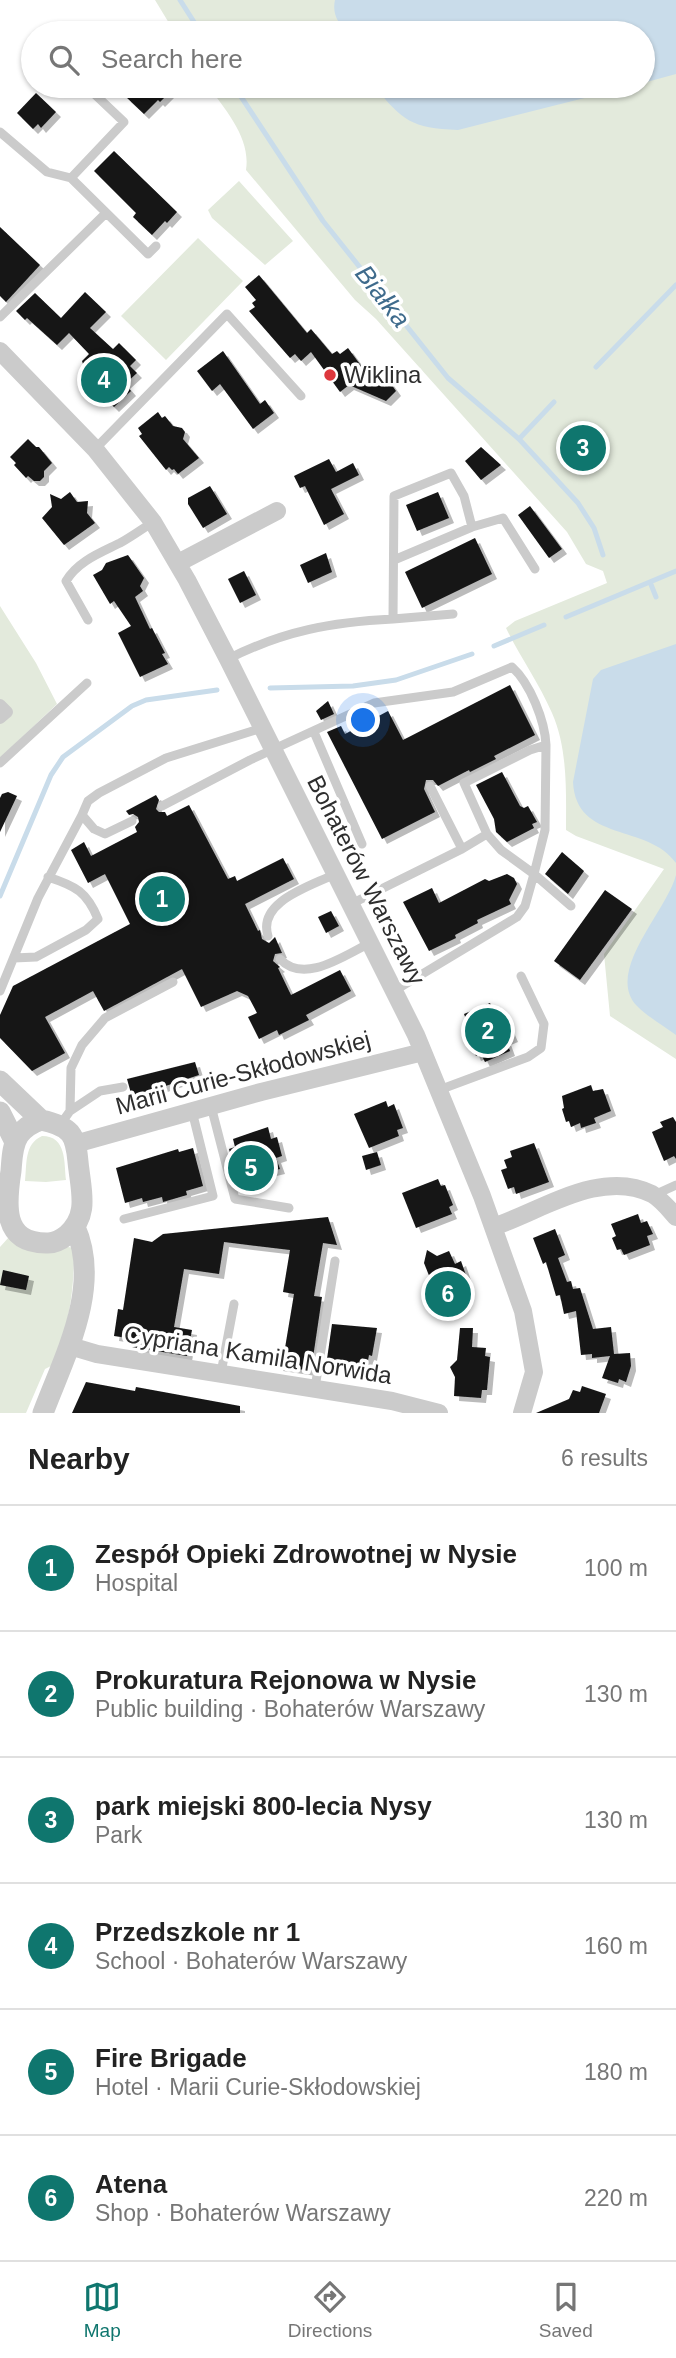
<!DOCTYPE html>
<meta charset="utf-8">
<style>
:root{--surface:#fff;--page:#f6f6f6;--text:#222;--muted:#767676;--line:#e0e0e0;--accent:#0f766e}
body{margin:0;font-family:Arial,sans-serif;background:var(--page);color:var(--text)}
.you{position:absolute;left:364px;top:721px;width:24px;height:24px;margin:-18px;border:5px solid #fff;border-radius:50%;background:#1a73e8;box-shadow:0 0 0 10px #1a73e833}
.badge{display:grid;place-items:center;width:46px;height:46px;border-radius:50%;background:var(--accent);color:#fff;font-size:23px;font-weight:700}
.pin{position:absolute;translate:-50% -50%;border:4px solid #fff;box-shadow:0 2px 7px #0006}
.list{margin:0;padding:0;list-style:none}
h2{display:flex;justify-content:space-between;align-items:center;height:91px;margin:0;padding:0 28px;font-size:30px}
h2 small{font-size:23px;font-weight:400;color:var(--muted)}
.list li{display:grid;grid-template-columns:46px 1fr auto;gap:21px;align-items:center;box-sizing:border-box;height:126px;padding:0 28px;border-top:2px solid var(--line)}
.list b{display:block;font-size:26px;white-space:nowrap}
.list p{margin:0;font-size:23px;white-space:nowrap;color:var(--muted)}
.list em{font-size:23px;font-style:normal;color:var(--muted)}
.icon{flex:none;width:38px;height:38px;fill:none;stroke:currentColor;stroke-width:2;stroke-linecap:round;stroke-linejoin:round}
.map{position:relative;flex:none;width:676px;height:1413px;overflow:hidden}
.search{position:absolute;background:var(--surface);box-shadow:0 2px 5px #0004;left:21px;right:21px;top:21px;height:77px;display:flex;align-items:center;gap:18px;box-sizing:border-box;padding:0 24px;border-radius:38px;color:var(--muted);font-size:26px}
.sheet{height:847px;background:var(--surface)}
nav{display:flex;justify-content:space-around;align-items:center;box-sizing:border-box;height:98px;border-top:2px solid var(--line);background:var(--surface);font-size:19px;color:var(--muted)}
nav a{display:grid;justify-items:center;gap:4px}
nav .on{color:var(--accent)}
.map>svg:first-child{display:block}
</style>
<div class="map">
<svg width="676" height="1413" viewBox="0 0 676 1413">
<defs>
<filter id="shadow"><feDropShadow dx="5" dy="5" stdDeviation="0" flood-color="#0004"/></filter>
</defs>
<rect width="100%" height="100%" fill="#fff"/>
<!-- green -->
<path fill="#e3eadc" d="M155,0H676V1059L610,1016L604,954L664,869L576,836L566,830C566,792 568,749 552,713C539,683 520,657 506,628L515,621L607,583L603,571L586,564L567,532L376,319L355,300L246,170C251,139 226,110 208,86H643V33H175Z
M239,181L293,241L265,265L212,218L208,210Z
M198,238L243,281L166,360L121,316Z
M0,606L36,663L57,704L0,758Z
M42,1136C67,1136 64,1163 66,1180L46,1182L25,1181C27,1164 24,1144 42,1136Z
M9,1237L74,1248C74,1296 69,1319 55,1364L45,1369L26,1413H0V1247Z"/>
<!-- water -->
<path fill="#c9dcea" d="M335,0H676V74L643,83V33H346C338,22 332,14 335,0Z
M374,86H632L458,130C411,128 403,121 374,86Z
M676,644V863C648,823 576,843 573,782L593,679L601,670Z
M676,875V1035C664,1026 648,1017 637,1006C604,972 667,911 676,875Z"/>
<g fill="none" stroke-linecap="round" stroke-linejoin="round">
<!-- stream -->
<path stroke="#c9dcea" stroke-width="5" d="M180,0L201,33
M234,86L323,221L448,378L519,439L578,503L594,528L603,555
M596,367L676,285
M519,439L554,402
M650,582L656,597
M566,617L676,571
M494,646L544,625
M270,688L353,686L396,680L472,654
M0,896L51,775L63,757L132,706L146,700L217,690"/>
</g>
<!-- building -->
<path fill="#151515" filter="url(#shadow)" d="M121,86H171L167,90L169,93L160,102L158,100L144,114L126,97L129,93Z
M36,93L56,112L41,128L38,124L33,129L17,113Z
M114,151L177,212L167,223L165,221L152,235L133,217L136,213L94,171Z
M0,227L40,265L6,302L0,296Z
M259,275L307,333L311,329L332,354L337,351L340,354L348,348L376,386L387,378L396,391L386,401L349,385L340,392L311,352L301,361L295,354L290,358L249,311L255,307L252,303L256,300L245,287Z
M85,292L106,312L90,328L113,349L119,343L136,360L130,366L137,373L125,384L131,391L114,407L79,372L84,367L82,361L89,354L69,333L57,345L27,318L25,320L16,311L35,293L61,318Z
M223,351L260,404L265,400L274,413L253,429L220,384L212,391L197,371Z
M158,412L162,418L165,416L173,426L182,428L185,432L183,439L199,458L178,474L174,469L172,470L169,467L166,470L139,436L142,434L138,428Z
M28,439L36,447H39L52,463L44,471V477L40,481H34L28,476L26,478L14,465L16,463L10,457Z
M481,447L501,465L481,480L465,461Z
M329,459L336,472L353,463L359,475L331,489L344,514L324,525L305,486L300,488L294,476Z
M210,486L227,514L203,528L188,504V498Z
M70,492L77,502L88,501L87,513L95,523L64,545L42,518L52,507L50,494L61,499Z
M438,492L449,518L417,531L406,505Z
M530,506L562,549L549,558L518,515Z
M475,538L492,574L422,608L405,572Z
M326,553L332,572L308,583L300,565Z
M128,555L144,578L140,586L143,591L135,597L150,629L152,628L165,653L162,654L168,664L140,677L118,633L131,626L114,601L110,604L93,575L102,570L106,563Z
M244,571L256,595L240,603L228,579Z
M510,685L535,735L494,756L496,759L470,772L469,770L438,786L433,780H426L424,789L435,812L382,839L327,732L341,726L345,734L388,711L403,740Z
M328,701L334,714L321,720L316,711Z
M502,772L520,806L524,808L528,806L537,822L532,824L534,828L507,842L496,832L494,819L476,785Z
M8,792L17,796L0,832V798L2,794Z
M156,795L159,800L156,809L159,812H165L167,816L189,805L228,879L235,876L237,881L283,858L294,879L245,904L258,931L260,930L262,939L269,943L275,937L282,953L275,954L273,961L280,967L278,968L291,995L340,970L351,991L306,1015L309,1020L279,1035L277,1030L259,1039L248,1017L257,1013L248,996L237,991L201,1007L182,969L104,1011L93,991L45,1017L65,1053L32,1071L0,1038V1015L13,986L130,924L105,874L88,883L71,850L84,842L91,856L137,832L135,827L139,822L138,817L133,814L129,815L126,811Z
M562,852L584,871L568,894L545,874Z
M507,874L514,878L517,884L509,900L511,904L477,920L478,923L455,935L456,938L429,951L403,902L432,888L439,903L485,879L489,881Z
M605,890L632,909L580,980L554,961Z
M331,911L339,926L326,933L318,917Z
M490,1003L493,1010L500,1007L513,1037L506,1040L510,1051L485,1062L481,1054L476,1056L463,1024L467,1022L464,1014Z
M195,1062L199,1075L132,1097L127,1079Z
M591,1085L593,1091L603,1089L611,1111L594,1118L596,1123L581,1128L580,1123L571,1127L569,1121L566,1122L562,1109L564,1108L562,1096Z
M386,1101L388,1107L394,1104L403,1128L397,1130L399,1136L369,1148L354,1114Z
M673,1117L676,1122V1159L674,1156L664,1161L652,1132L663,1127L660,1122Z
M268,1127L271,1139L277,1137L282,1156L276,1158L280,1169L237,1179L229,1149L235,1147L233,1139Z
M534,1143L549,1182L516,1194L514,1187L508,1189L501,1170L507,1168L504,1160L512,1157L510,1151Z
M193,1148L203,1186L186,1191L187,1195L163,1202L162,1197L143,1202L142,1198L125,1203L116,1168L178,1149L179,1152Z
M377,1152L381,1165L366,1170L362,1156Z
M438,1179L441,1186L445,1185L453,1205L449,1207L452,1214L416,1228L402,1193Z
M638,1214L641,1223L647,1221L653,1234L647,1236L650,1245L624,1255L621,1249L617,1250L612,1238L616,1236L611,1224Z
M328,1217L337,1245L323,1243L314,1296L322,1297L311,1371L278,1366L281,1347L285,1348L294,1294L283,1292L290,1250L224,1242L219,1274L184,1269L174,1327L192,1330L187,1356L132,1347L134,1339L114,1336L118,1309L123,1310L134,1238L152,1242L163,1234Z
M555,1229L565,1255L558,1258L567,1282L571,1281L573,1289L580,1288L593,1329L611,1327L614,1354L630,1353L631,1366L626,1382L619,1379L618,1383L602,1378L610,1356L592,1358V1354L581,1355L576,1311L564,1314L560,1295L556,1296L546,1262L543,1264L533,1238Z
M427,1250L437,1256L449,1251L455,1264L461,1261L467,1278L462,1280L467,1293L454,1298L451,1308L440,1303L424,1263Z
M3,1270L29,1276L26,1290L0,1285Z
M332,1324L377,1328L372,1356L369,1355L367,1366L327,1359Z
M460,1328H473L472,1347L486,1348L485,1356L490,1357L487,1390H482L481,1398L454,1396L455,1377L450,1367L457,1360Z
M86,1382L135,1391L136,1387L240,1406V1413H72Z
M582,1386L606,1394L599,1413H536L569,1399L573,1390L580,1392Z"/>
<g fill="none" stroke-linecap="round" stroke-linejoin="round">
<!-- service -->
<path stroke="#cbcbcb" stroke-width="9" d="M86,86L124,122L71,178L148,254L156,246
M0,132L47,172L71,178
M0,317L106,213
M95,449L227,314L301,396
M394,560L472,527L503,518L535,569
M393,619L453,614
M88,620L66,581C78,561 100,553 120,543C131,537 142,529 153,522
M228,659C283,631 332,622 393,619L394,496L451,473L464,496L472,527
M314,732L362,844
M0,763L87,683
M430,786L462,849
M162,806L250,760L374,703L453,692L512,667C530,683 545,721 546,745L545,830L534,874L501,850L487,834L464,783L530,750L546,745
M132,821L105,834L94,829L82,815L88,801L99,793L166,758L262,728
M351,904L462,849L487,834
M268,936C257,901 312,886 335,874
M14,958L36,957L86,930L98,919C87,892 76,886 48,877
M280,959C304,985 345,955 370,943
M0,991L38,898L82,815
M394,991L517,917L525,906L534,874L571,906
M439,1090L528,1057L541,1048L544,1024L521,976
M211,1106L235,1199L289,1208
M70,1111L100,1091L123,1087
M60,1125L70,1111L71,1068L82,1045L105,1018L173,982
M654,1195L676,1185
M124,1219L213,1196L192,1111
M221,1373L234,1304
M315,1388L335,1261"/>
<!-- pedestrian -->
<path stroke="#cbcbcb" stroke-width="12" d="M0,705L7,712L0,718"/>
<!-- minor -->
<path stroke="#cbcbcb" stroke-width="18" d="M0,351L95,449L153,522L187,580L228,659L416,1035L482,1196L523,1311L534,1372L522,1413
M178,563L277,511
M75,1144L261,1092L423,1052
M493,1227C541,1211 601,1168 652,1194C661,1199 669,1209 676,1217
M70,1346L97,1354L392,1401L439,1413"/>
<!-- tertiary -->
<path stroke="#cbcbcb" stroke-width="21" d="M0,1081L41,1120
M0,1112L15,1142
M41,1120C51,1122 63,1125 70,1133C78,1143 77,1158 79,1170C82,1195 88,1216 67,1235C62,1239 55,1243 48,1243C1,1244 6,1203 11,1171C12,1159 12,1145 19,1135C25,1127 32,1123 41,1120Z
M43,1413C64,1357 102,1287 75,1227"/>
</g>
<!-- markers -->
<circle fill="#dd373d" stroke="#fff" stroke-width="2.5" cx="330" cy="375" r="7"/>
<g text-anchor="middle" stroke-width="7" stroke-linejoin="round" paint-order="stroke">
<!-- poi labels -->
<g font-size="24" fill="#2e2e2e" stroke="#fff" text-anchor="start">
<text x="344" y="383">Wiklina</text>
</g>
<!-- street labels -->
<g font-size="24" fill="#2e2e2e" stroke="#fff">
<text transform="translate(366 880) rotate(63)" y="8">Bohaterów Warszawy</text>
<text transform="translate(243 1073) rotate(-15)" y="8">Marii Curie-Skłodowskiej</text>
<text transform="translate(258 1355) rotate(9)" y="8">Cypriana Kamila Norwida</text>
</g>
<!-- water labels -->
<g font-size="26" font-style="italic" fill="#3f6b8c" stroke="#fff">
<text transform="translate(383 296) rotate(52)" y="9">Białka</text>
</g>
</g>
</svg>
<div class="you"></div>
<div class="pin badge" style="left:162px;top:899px">1</div>
<div class="pin badge" style="left:488px;top:1031px">2</div>
<div class="pin badge" style="left:583px;top:448px">3</div>
<div class="pin badge" style="left:104px;top:380px">4</div>
<div class="pin badge" style="left:251px;top:1168px">5</div>
<div class="pin badge" style="left:448px;top:1294px">6</div>
<div class="search"><svg class="icon" aria-label="search" viewBox="0 0 24 24"><circle cx="10" cy="10" r="6"/><path d="M15 15l6 6"/></svg>Search here</div>
</div>
<section class="sheet">
<h2>Nearby<small>6 results</small></h2>
<ul class="list">
<li><span class="badge">1</span><div><b>Zespół Opieki Zdrowotnej w Nysie</b><p>Hospital</p></div><em>100 m</em></li>
<li><span class="badge">2</span><div><b>Prokuratura Rejonowa w Nysie</b><p>Public building · Bohaterów Warszawy</p></div><em>130 m</em></li>
<li><span class="badge">3</span><div><b>park miejski 800-lecia Nysy</b><p>Park</p></div><em>130 m</em></li>
<li><span class="badge">4</span><div><b>Przedszkole nr 1</b><p>School · Bohaterów Warszawy</p></div><em>160 m</em></li>
<li><span class="badge">5</span><div><b>Fire Brigade</b><p>Hotel · Marii Curie-Skłodowskiej</p></div><em>180 m</em></li>
<li><span class="badge">6</span><div><b>Atena</b><p>Shop · Bohaterów Warszawy</p></div><em>220 m</em></li>
</ul>
</section>
<nav>
<a class="on"><svg class="icon" aria-label="map" viewBox="0 0 24 24"><path d="M3 6l6-2 6 2 6-2v14l-6 2-6-2-6 2zM9 4v14M15 6v14"/></svg>Map</a>
<a><svg class="icon" aria-label="directions" viewBox="0 0 24 24"><path d="M12 3l9 9-9 9-9-9zM9 14v-3h6M13 9l2 2-2 2"/></svg>Directions</a>
<a><svg class="icon" aria-label="saved" viewBox="0 0 24 24"><path d="M7 4h10v16l-5-4-5 4z"/></svg>Saved</a>
</nav>
